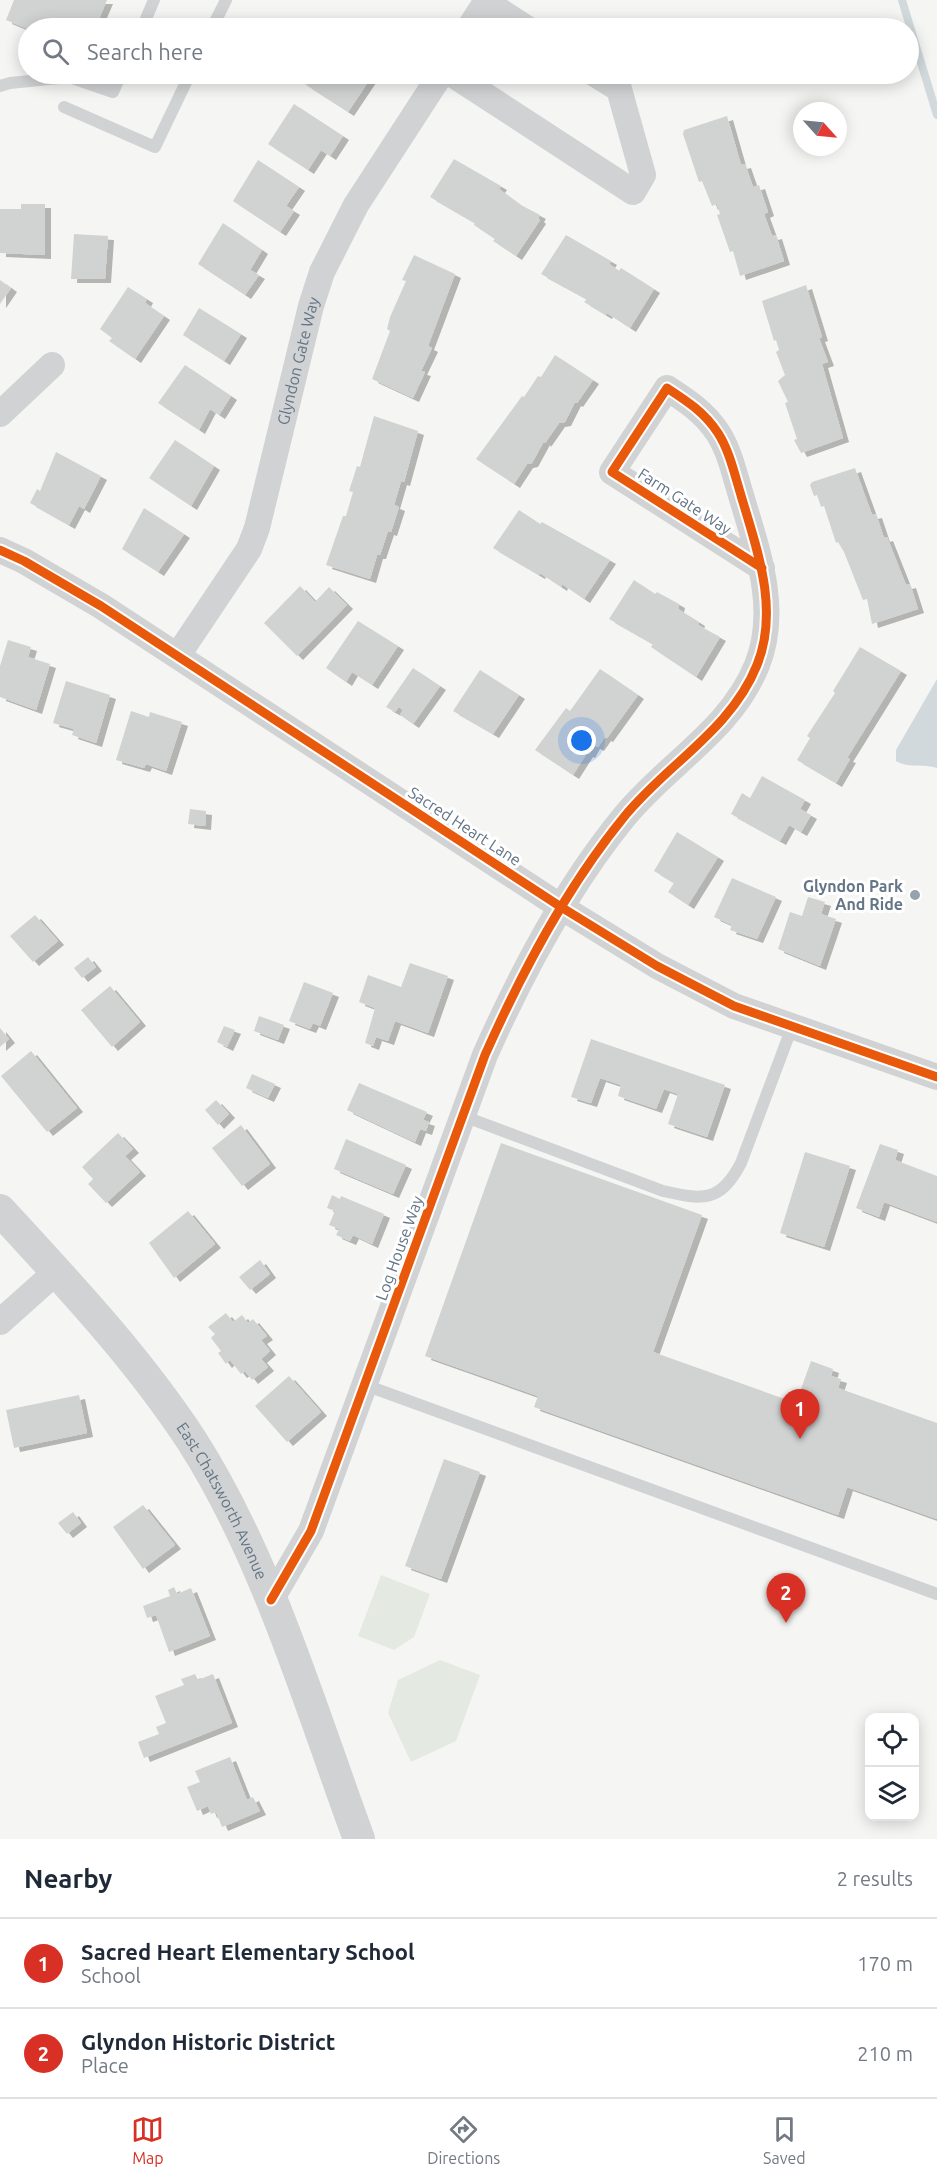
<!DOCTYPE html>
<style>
:root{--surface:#fff;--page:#f2f2f3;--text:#1f2937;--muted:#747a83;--line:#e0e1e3;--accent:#d93025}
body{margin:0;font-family:Ubuntu,sans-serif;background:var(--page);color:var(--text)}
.controls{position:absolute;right:18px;bottom:18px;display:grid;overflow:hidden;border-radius:12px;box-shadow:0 3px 15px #0003}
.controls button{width:54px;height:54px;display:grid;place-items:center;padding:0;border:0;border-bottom:2px solid var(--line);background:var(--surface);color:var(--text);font:30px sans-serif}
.compass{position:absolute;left:793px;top:102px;width:54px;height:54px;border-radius:50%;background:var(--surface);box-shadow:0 3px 15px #0003;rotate:117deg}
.you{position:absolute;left:582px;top:741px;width:21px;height:21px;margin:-15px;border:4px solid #fff;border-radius:50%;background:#1a73e8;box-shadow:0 0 0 9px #1a73e833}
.badge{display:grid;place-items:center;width:39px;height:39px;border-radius:50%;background:var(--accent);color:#fff;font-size:20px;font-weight:700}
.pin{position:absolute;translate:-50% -50px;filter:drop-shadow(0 2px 3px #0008)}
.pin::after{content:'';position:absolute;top:32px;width:21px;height:18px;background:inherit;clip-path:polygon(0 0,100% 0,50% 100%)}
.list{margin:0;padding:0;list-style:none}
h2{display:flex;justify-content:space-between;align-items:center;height:78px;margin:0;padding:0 24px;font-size:26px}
h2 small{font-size:20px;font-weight:400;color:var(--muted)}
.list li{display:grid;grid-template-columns:39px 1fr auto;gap:18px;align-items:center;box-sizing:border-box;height:90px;padding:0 24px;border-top:2px solid var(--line)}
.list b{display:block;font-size:22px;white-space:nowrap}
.list p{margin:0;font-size:20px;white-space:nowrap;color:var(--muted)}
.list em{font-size:20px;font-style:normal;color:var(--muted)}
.icon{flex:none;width:33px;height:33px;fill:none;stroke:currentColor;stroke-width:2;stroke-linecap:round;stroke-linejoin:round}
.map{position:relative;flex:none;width:937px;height:1839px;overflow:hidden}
.search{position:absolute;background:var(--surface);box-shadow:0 3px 15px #0003;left:18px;right:18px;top:18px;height:66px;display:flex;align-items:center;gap:15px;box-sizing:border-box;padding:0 21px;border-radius:33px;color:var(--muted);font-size:22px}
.sheet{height:258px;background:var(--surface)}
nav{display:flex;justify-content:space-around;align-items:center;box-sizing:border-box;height:84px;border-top:2px solid var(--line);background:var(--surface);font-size:16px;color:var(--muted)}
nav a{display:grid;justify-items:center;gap:3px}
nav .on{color:var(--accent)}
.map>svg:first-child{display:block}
</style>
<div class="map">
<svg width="937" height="1839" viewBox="0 0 937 1839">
<defs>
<filter id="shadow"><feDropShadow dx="6" dy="4" stdDeviation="0" flood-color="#0004"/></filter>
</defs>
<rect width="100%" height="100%" fill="#f5f6f3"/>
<!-- green -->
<path fill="#e4e9e1" d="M381,1575L430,1594L414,1637L394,1650L358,1636Z
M440,1660L480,1675L456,1741L411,1762L388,1713L398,1680Z"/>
<!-- water -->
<path fill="#d1d9dc" d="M937,679V768C923,763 909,769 896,761V750Z"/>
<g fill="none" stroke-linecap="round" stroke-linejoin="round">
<!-- stream -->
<path stroke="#d1d9dc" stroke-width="8" d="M902,0L937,115"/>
</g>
<!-- building -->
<path fill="#d1d3d3" filter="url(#shadow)" d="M14,0H107L95,28L28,29L6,20Z
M314,74H372V76L348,112L306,85Z
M294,104L343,136L330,156L321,150L308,170L268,144Z
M727,116L741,165L745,164L753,187L759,185L768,212L764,214L772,236L776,235L784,261L740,276L733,251L730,252L717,215L720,214L717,204L712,206L702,181L699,182L683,134L684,130Z
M454,159L501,186L499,189L519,204L540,215L538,218L540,220L516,256L493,241L495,239L474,225L475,223L430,197Z
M258,160L299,187L286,206L294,211L280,232L233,201Z
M21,204H45V255L0,253V209H21Z
M223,223L262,250L250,270L259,275L245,295L198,264Z
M74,234L108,236L105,279H71Z
M566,235L611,261L609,264L619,271L621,268L654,289L630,328L607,313L606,315L584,302L587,299L541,274Z
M414,255L455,274L428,346L432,348L421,371L425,372L413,398L372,379L390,331L387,329L390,317L406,281L402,280Z
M0,280L11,288L0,304Z
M806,285L822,337L819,338L828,362L822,364L843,438L801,453L794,440L797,439L785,403L788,402L778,381L785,375L776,352L779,350L776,340L774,341L762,301Z
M128,287L147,299L145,303L164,316L135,359L109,341L112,338L100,329Z
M199,308L241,334L224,361L183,335Z
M555,355L593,380L577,403L575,402L565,422L559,423L545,443L544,441L532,463L527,464L514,484L476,459L522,396L524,397L538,376L541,377Z
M185,365L231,396L219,415L210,409L199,430L158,403Z
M374,416L418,431L404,482L401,481L394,505L399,507L391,532L388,531L380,555H377L370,579L326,565L343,516H346L353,492L349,491L357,466L360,467Z
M175,440L214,466L191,506L149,478Z
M56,452L101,476L84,509L79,506L69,525L30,503L37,489L40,491Z
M855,468L872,515L876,514L884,538L887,537L906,585L910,584L918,609L872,624L867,599L863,600L844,552L838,542L836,543L824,506L821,507L817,495L814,496L810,485L812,482Z
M144,508L184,534L158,572L122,549Z
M519,510L540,524L542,522L610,560L584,599L562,584L561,587L540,573L539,575L493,548Z
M634,580L655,594L657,592L679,604L678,609L699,622L698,625L720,637L696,677L651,647L653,644L609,619Z
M300,586L315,602L329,587L347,605L297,656L264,623Z
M358,621L398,646L372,685L352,672L346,682L326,668Z
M8,640L31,647L28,657L50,664L36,710L0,697V666Z
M860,647L901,671L847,758L850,759L836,783L797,760L810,738L807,736L835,693L833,691Z
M413,668L440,686L413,724L400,715L403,710L399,707L395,712L386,707Z
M600,669L638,695L607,738L605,737L598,747L594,745L589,754L587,753L573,775L535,750L566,708L570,711Z
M480,670L519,695L493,734L453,711Z
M66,681L110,695L96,743L72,735L74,729L53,723Z
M131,711L149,717L150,712L182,722L166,771L146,764L144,768L116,760Z
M762,776L805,800L800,809L811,815L801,832L789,825L780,841L731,814L742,793L750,798Z
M190,809L206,811L205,826L188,824Z
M677,832L718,857L688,905L668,892L674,883L654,871Z
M732,878L776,897L757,939L730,930L732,925L714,917Z
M808,897L825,902L821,914L836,919L820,966L778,949L790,912L802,916Z
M35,915L58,941L33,962L10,936Z
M88,957L96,967L82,978L74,968Z
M410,963L448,976L428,1033L395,1021L388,1041L376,1037L373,1046L365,1043L375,1008L359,1002L368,975L401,987Z
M304,982L333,993L320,1026L313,1023L310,1029L289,1021Z
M110,986L140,1022L112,1047L81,1010Z
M259,1016L284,1025L278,1040L254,1031Z
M224,1026L235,1030L227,1047L217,1042Z
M0,1028L9,1039L0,1047Z
M591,1039L725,1085L707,1137L668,1124L678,1094L664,1089L656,1109L618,1096L621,1085L600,1078L591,1103L571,1097Z
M31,1051L77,1108L47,1132L1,1076Z
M252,1074L275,1084L268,1098L246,1088Z
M359,1083L427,1112L423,1120L429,1122L426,1131L420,1129L415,1142L347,1110Z
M216,1100L229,1114L218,1125L205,1110Z
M241,1125L270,1164L242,1186L212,1148Z
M118,1133L133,1149L125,1156L140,1172L106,1203L88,1184L93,1179L82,1167Z
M346,1139L406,1165L393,1194L334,1169Z
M501,1143L702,1215L653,1352L796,1403L811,1361L833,1369L831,1376L841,1379L838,1388L937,1423V1519L847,1487L838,1515L534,1407L538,1396L425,1356Z
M880,1144L898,1150L895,1160L937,1176V1222L884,1202L879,1217L856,1208Z
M805,1152L850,1166L824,1247L780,1233Z
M332,1195L340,1199L341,1196L384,1214L372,1244L353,1235L350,1241L336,1235L339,1229L329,1225L335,1211L327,1208Z
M188,1211L215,1244L174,1278L149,1243Z
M260,1260L270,1274L250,1290L239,1277Z
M226,1313L233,1322L242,1315L248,1323L253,1319L267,1336L261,1340L270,1351L261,1359L268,1367L252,1380L245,1371L241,1374L230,1360L226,1364L218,1353L221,1351L211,1338L215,1334L208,1327Z
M289,1376L321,1412L287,1442L255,1406Z
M79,1395L87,1433L14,1448L6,1410Z
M444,1459L480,1472L441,1579L405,1566Z
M143,1505L175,1545L143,1569L113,1527Z
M73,1512L81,1523L67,1534L58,1523Z
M174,1587L177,1594L191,1588L210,1636L169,1652L156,1615L147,1618L143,1606L170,1596L168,1590Z
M195,1674L198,1680L213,1674L232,1723L144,1758L138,1742L159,1734L156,1727L166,1723L155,1696L184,1685L181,1679Z
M230,1757L247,1800L253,1797L260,1811L222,1827L216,1812L211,1814L208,1806L197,1811L187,1787L200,1782L195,1771Z"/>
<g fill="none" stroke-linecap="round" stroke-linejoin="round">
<!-- service -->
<path stroke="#d1d2d3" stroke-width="12" d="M142,28L154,0
M212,28L226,0
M0,86L10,83L69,77L113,92L121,74
M64,107L155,147L190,74
M463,1116L663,1191C703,1200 720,1203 741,1163L792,1027
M365,1385L937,1594"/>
<!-- minor -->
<g stroke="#d1d2d3" stroke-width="26">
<path d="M469,28L486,2L526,28"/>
<path d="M452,74L633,192L643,175L619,89L595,74"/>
<path d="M0,414L52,365"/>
<path d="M0,550L24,561L101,606L561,907L657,966L734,1006L937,1077"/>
<path id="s1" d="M178,655L249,549L257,528L311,306L322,272L356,205L441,74"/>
<path d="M0,1322L56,1272"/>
<path d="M271,1600L311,1531L485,1055C522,972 566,888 624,817C667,764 731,730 757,665C780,608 756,547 740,492C734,472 729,450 718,433C704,412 687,401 667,388L612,472L762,568"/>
</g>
<!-- tertiary -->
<path stroke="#d1d2d3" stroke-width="32" id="s2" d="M0,1210C68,1284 137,1357 192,1441C267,1558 311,1709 359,1839"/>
<!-- cycleway casing -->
<g stroke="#fff" stroke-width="13">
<path id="cycleway" d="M0,550L24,561L101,606L561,907L657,966L734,1006L937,1077
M271,1600L311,1531L485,1055C522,972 566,888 624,817C667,764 731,730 757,665C780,608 756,547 740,492C734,472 729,450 718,433C704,412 687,401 667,388L612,472L762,568"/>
</g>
<!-- cycleway -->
<use href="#cycleway" stroke="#e8590c" stroke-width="9"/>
</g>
<!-- markers -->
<circle fill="#96a2ac" stroke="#fff" stroke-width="2" cx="915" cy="895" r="6"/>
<g text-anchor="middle" stroke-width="6" stroke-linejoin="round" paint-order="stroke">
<!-- street labels -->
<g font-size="16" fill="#637586" stroke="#fff">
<text dy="6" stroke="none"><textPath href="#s1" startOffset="322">Glyndon Gate Way</textPath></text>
<text transform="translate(685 501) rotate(33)" y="6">Farm Gate Way</text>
<text transform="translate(465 826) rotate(33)" y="6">Sacred Heart Lane</text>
<text transform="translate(399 1248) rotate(-70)" y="6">Log House Way</text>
<text dy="6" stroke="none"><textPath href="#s2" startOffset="368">East Chatsworth Avenue</textPath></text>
</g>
<!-- poi labels -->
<g font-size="16" font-weight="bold" fill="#637586" stroke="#fff" text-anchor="end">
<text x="903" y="892">Glyndon Park<tspan x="903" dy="18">And Ride</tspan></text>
</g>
</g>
</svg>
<div class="controls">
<button><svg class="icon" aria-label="locate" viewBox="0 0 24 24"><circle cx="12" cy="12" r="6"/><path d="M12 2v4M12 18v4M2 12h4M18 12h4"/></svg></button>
<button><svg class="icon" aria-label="layers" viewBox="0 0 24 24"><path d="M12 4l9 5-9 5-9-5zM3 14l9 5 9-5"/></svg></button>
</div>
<svg class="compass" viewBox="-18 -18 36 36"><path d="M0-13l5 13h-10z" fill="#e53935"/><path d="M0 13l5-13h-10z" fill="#747a83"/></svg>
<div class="you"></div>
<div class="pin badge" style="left:800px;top:1439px">1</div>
<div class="pin badge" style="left:786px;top:1623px">2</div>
<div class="search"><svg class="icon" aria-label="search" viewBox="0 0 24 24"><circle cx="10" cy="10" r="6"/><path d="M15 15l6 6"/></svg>Search here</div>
</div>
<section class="sheet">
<h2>Nearby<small>2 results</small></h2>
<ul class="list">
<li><span class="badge">1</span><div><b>Sacred Heart Elementary School</b><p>School</p></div><em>170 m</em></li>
<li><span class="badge">2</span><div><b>Glyndon Historic District</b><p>Place</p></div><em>210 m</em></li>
</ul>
</section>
<nav>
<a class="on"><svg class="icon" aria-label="map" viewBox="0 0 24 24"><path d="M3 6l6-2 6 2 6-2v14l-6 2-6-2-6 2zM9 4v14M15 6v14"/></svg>Map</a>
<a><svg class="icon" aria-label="directions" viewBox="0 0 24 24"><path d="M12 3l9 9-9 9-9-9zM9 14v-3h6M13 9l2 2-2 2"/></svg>Directions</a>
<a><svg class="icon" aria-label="saved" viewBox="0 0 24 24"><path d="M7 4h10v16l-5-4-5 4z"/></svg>Saved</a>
</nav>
